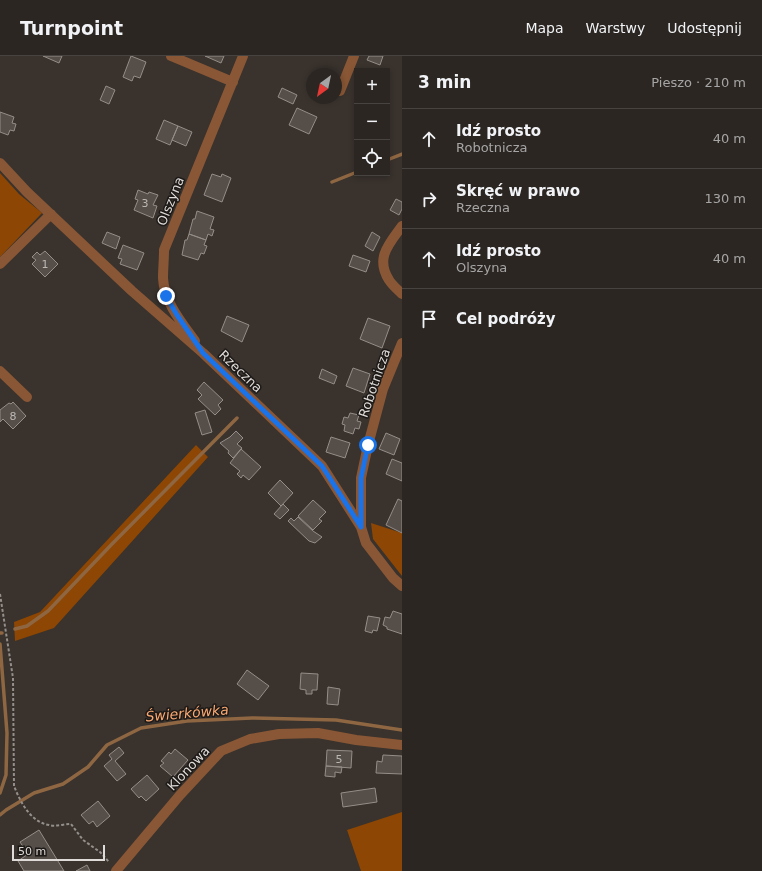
<!DOCTYPE html>
<html lang="pl">
<meta charset="utf-8">
<style>
:root{--surface:#2b2622;--page:#332e2a;--text:#f1f3f6;--muted:#a6a5a5;--line:#474340}
body{margin:0;font-family:"DejaVu Sans",sans-serif;background:var(--page);color:var(--text)}
.controls{position:absolute;right:12px;top:12px;display:grid;overflow:hidden;border-radius:0px;box-shadow:0 2px 6px #0003}
.controls button{width:36px;height:36px;display:grid;place-items:center;padding:0;border:0;border-bottom:1px solid var(--line);background:var(--surface);color:var(--text);font:20px sans-serif}
.compass{position:absolute;left:306px;top:12px;width:36px;height:36px;border-radius:50%;background:var(--surface);box-shadow:0 2px 6px #0003;rotate:213deg}
.scale{position:absolute;left:12px;bottom:10px;width:93px;box-sizing:border-box;padding-left:4px;border:2px solid #dfdbd8;border-top:0;font-size:11px;line-height:14px;white-space:nowrap;color:#dfdbd8;-webkit-text-stroke:3px #1d1a18;paint-order:stroke}
.stop{position:absolute;width:12px;height:12px;margin:-9px;border:3px solid #1a73e8;border-radius:50%;background:#fff}
.stop.end{background:#1a73e8;border-color:#fff;box-shadow:0 1px 4px #0008}
.list{margin:0;padding:0;list-style:none}
h2{display:flex;justify-content:space-between;align-items:center;height:52px;margin:0;padding:0 16px;font-size:17px}
h2 small{font-size:13px;font-weight:400;color:var(--muted)}
.list li{display:grid;grid-template-columns:26px 1fr auto;gap:12px;align-items:center;box-sizing:border-box;height:60px;padding:0 16px;border-top:1px solid var(--line)}
.list b{display:block;font-size:15px;white-space:nowrap}
.list p{margin:0;font-size:13px;white-space:nowrap;color:var(--muted)}
.list em{font-size:13px;font-style:normal;color:var(--muted)}
.icon{flex:none;width:22px;height:22px;fill:none;stroke:currentColor;stroke-width:2;stroke-linecap:round;stroke-linejoin:round}
.map{position:relative;flex:none;width:402px;height:815px;overflow:hidden}
header{display:flex;align-items:center;gap:24px;box-sizing:border-box;height:56px;padding:0 20px;background:var(--surface);border-bottom:1px solid var(--line)}
header strong{font-size:19px}
nav{display:flex;gap:22px;margin-inline-start:auto;font-size:14px}
main{display:flex}
aside{flex:1;background:var(--surface)}
.map>svg:first-child{display:block}
</style>
<header>
<strong>Turnpoint</strong>
<nav><a>Mapa</a><a>Warstwy</a><a>Udostępnij</a></nav>
</header>
<main>
<div class="map">
<svg width="402" height="815" viewBox="0 0 402 815">
<rect width="100%" height="100%" fill="#39322d"/>
<!-- green -->
<path fill="#8d4603" d="M0,117L19,138L42,157L0,201Z
M196,389L208,401L54,572L15,585L14,566L40,556Z
M371,467L402,477V520L373,483Z
M402,756V815H361L347,774Z"/>
<g fill="none" stroke-linecap="round" stroke-linejoin="round">
<!-- stream -->
<path stroke="#8e6642" stroke-width="3.5" d="M387,104L402,98
M332,126L357,116
M15,573L27,570L48,555L112,488L237,362
M0,577H2
M0,588L7,677L6,719L0,737
M0,759L6,754L34,737L63,728L88,711L107,689L141,672L187,665L252,662L336,664L402,674"/>
</g>
<!-- building -->
<path fill="#554e49" stroke="#958d88" d="M43,0H62L59,7Z
M131,0L146,6L140,22L134,20L132,25L123,21Z
M205,0H224L221,7Z
M369,0H383L380,9L367,4Z
M106,30L115,34L109,48L100,44Z
M282,32L297,39L293,48L278,41Z
M297,52L317,61L309,78L289,69Z
M0,56L14,61L12,67L16,68L14,75L10,74L8,79L0,76Z
M164,64L178,70L170,89L156,83Z
M178,70L192,76L186,90L172,84Z
M212,118L221,121L222,118L231,122L222,146L204,139Z
M138,134L148,138L149,136L158,139L153,149L157,150L153,162L134,154L138,144L135,143Z
M396,143L402,146V153L399,159L390,154Z
M197,155L214,161L210,173L214,174L212,180L208,178L206,184L189,178L193,163H195Z
M107,176L120,181L116,193L102,187Z
M372,176L380,181L373,195L365,190Z
M189,178L206,184L204,189L207,190L204,198L201,197L198,204L182,199L185,184H187Z
M123,189L144,197L137,214L120,208L122,203L118,202Z
M45,195L58,208L45,221L32,208L36,204L32,201L37,196L40,199Z
M353,199L370,205L366,216L349,210Z
M227,260L249,269L242,286L221,275Z
M368,262L390,270L382,292L360,283Z
M353,312L370,318L364,337L346,330Z
M322,313L337,320L334,328L319,322Z
M204,326L223,344L218,349L221,353L215,359L198,343L202,339L197,334Z
M13,346L26,360L13,373L3,363L0,366V354L9,347L11,348Z
M205,354L212,376L202,379L195,357Z
M350,357L359,359L357,365L361,366L359,373L355,372L353,378L344,375L345,369L342,368L344,361L348,362Z
M236,375L243,382L237,388L242,392L233,402L228,397L229,395L220,387L230,381Z
M386,377L400,383L394,399L379,393Z
M331,381L350,387L345,402L326,396Z
M241,393L261,411L249,424L243,419L241,422L237,418L240,415L230,407Z
M392,403L402,407V425L386,418Z
M280,424L293,437L281,450L268,437Z
M398,443L402,445V477L386,469Z
M313,444L326,456L319,463L322,465L313,474L298,460Z
M283,448L289,454L280,463L274,458Z
M298,461L313,475L322,481L315,487L309,485L288,465L291,462L294,465Z
M393,555L402,558V578L387,573V571L383,569L385,561L390,562Z
M368,560L380,562L377,575L373,574L372,577L365,575Z
M247,614L269,630L258,644L237,628Z
M301,617L318,618L317,634H312V638H306V634L300,633Z
M328,631L340,633L338,649L327,648Z
M119,691L124,697L115,705L126,718L117,725L104,710L112,703L109,699Z
M175,693L188,704L173,721L160,710L164,707L161,705L169,696L171,698Z
M327,694L352,695L351,712L326,710Z
M383,699L402,700V718L376,717L377,705L382,706Z
M326,710L342,711L341,717L335,716V721L325,720Z
M147,719L159,733L146,745L141,740L139,742L131,733Z
M375,732L377,746L343,751L341,737Z
M98,745L110,760L97,771L93,765L89,768L81,759Z
M39,774L64,815H24L18,805L28,798L20,786Z
M87,809L90,815H76Z"/>
<g fill="none" stroke-linecap="round" stroke-linejoin="round">
<!-- path -->
<path stroke="#948f8b" stroke-width="2" stroke-dasharray="3 2" stroke-linecap="butt" d="M0,538L13,622L14,730C20,745 30,766 49,769C55,771 64,768 71,768L83,784L100,796L109,806"/>
<!-- minor -->
<path stroke="#895735" stroke-width="10" d="M171,0L233,26
M340,35L354,0
M0,107L27,136L132,235L203,297L322,410L361,471L366,487L393,522L402,530
M402,170C389,188 375,202 389,224C392,229 398,234 402,238
M0,208L51,158
M195,285C182,267 164,246 163,222C163,213 164,204 164,194L243,0
M0,315L27,341
M361,471V422L368,389L383,333L402,287
M116,815L180,739L221,695L250,683L279,678L318,677L356,684L402,689"/>
</g>
<g fill="none" stroke-linecap="round" stroke-linejoin="round">
<!-- route -->
<path stroke="#1a73e8" stroke-width="5" d="M166,240L177,259L203,297L322,410L361,471V422L368,389"/>
</g>
<g text-anchor="middle" stroke-width="3" stroke-linejoin="round" paint-order="stroke">
<!-- number labels -->
<g font-size="11" fill="#bcb8b4">
<text x="145" y="151">3</text>
<text x="45" y="212">1</text>
<text x="13" y="364">8</text>
<text x="339" y="707">5</text>
</g>
<!-- street labels -->
<g font-size="13" fill="#dfdbd8" stroke="#1d1a18">
<text transform="translate(170 145) rotate(-68)" y="5">Olszyna</text>
<text transform="translate(241 315) rotate(44)" y="5">Rzeczna</text>
<text transform="translate(374 327) rotate(-71)" y="5">Robotnicza</text>
<text transform="translate(188 712) rotate(-47)" y="5">Klonowa</text>
</g>
<!-- water labels -->
<g font-size="14" font-style="italic" fill="#fca971" stroke="#1d1a18">
<text transform="translate(187 657) rotate(-5)" y="5">Świerkówka</text>
</g>
</g>
</svg>
<div class="controls">
<button>+</button>
<button>−</button>
<button><svg class="icon" aria-label="locate" viewBox="0 0 24 24"><circle cx="12" cy="12" r="6"/><path d="M12 2v4M12 18v4M2 12h4M18 12h4"/></svg></button>
</div>
<svg class="compass" viewBox="-18 -18 36 36"><path d="M0-13l5 13h-10z" fill="#e53935"/><path d="M0 13l5-13h-10z" fill="#a6a5a5"/></svg>
<div class="scale">50 m</div>
<div class="stop" style="left:368px;top:389px"></div>
<div class="stop end" style="left:166px;top:240px"></div>
</div>
<aside>
<h2>3 min<small>Pieszo · 210 m</small></h2>
<ul class="list">
<li><svg class="icon" aria-label="ahead" viewBox="0 0 24 24"><path d="M12 20V5M6 11l6-6 6 6"/></svg><div><b>Idź prosto</b><p>Robotnicza</p></div><em>40 m</em></li>
<li><svg class="icon" aria-label="right" viewBox="0 0 24 24"><path d="M7 20v-9h11M14 6l5 5-5 5"/></svg><div><b>Skręć w prawo</b><p>Rzeczna</p></div><em>130 m</em></li>
<li><svg class="icon" aria-label="ahead" viewBox="0 0 24 24"><path d="M12 20V5M6 11l6-6 6 6"/></svg><div><b>Idź prosto</b><p>Olszyna</p></div><em>40 m</em></li>
<li><svg class="icon" aria-label="arrive" viewBox="0 0 24 24"><path d="M6 21V4h12l-3 4 3 4H6"/></svg><div><b>Cel podróży</b></div></li>
</ul>
</aside>
</main>
